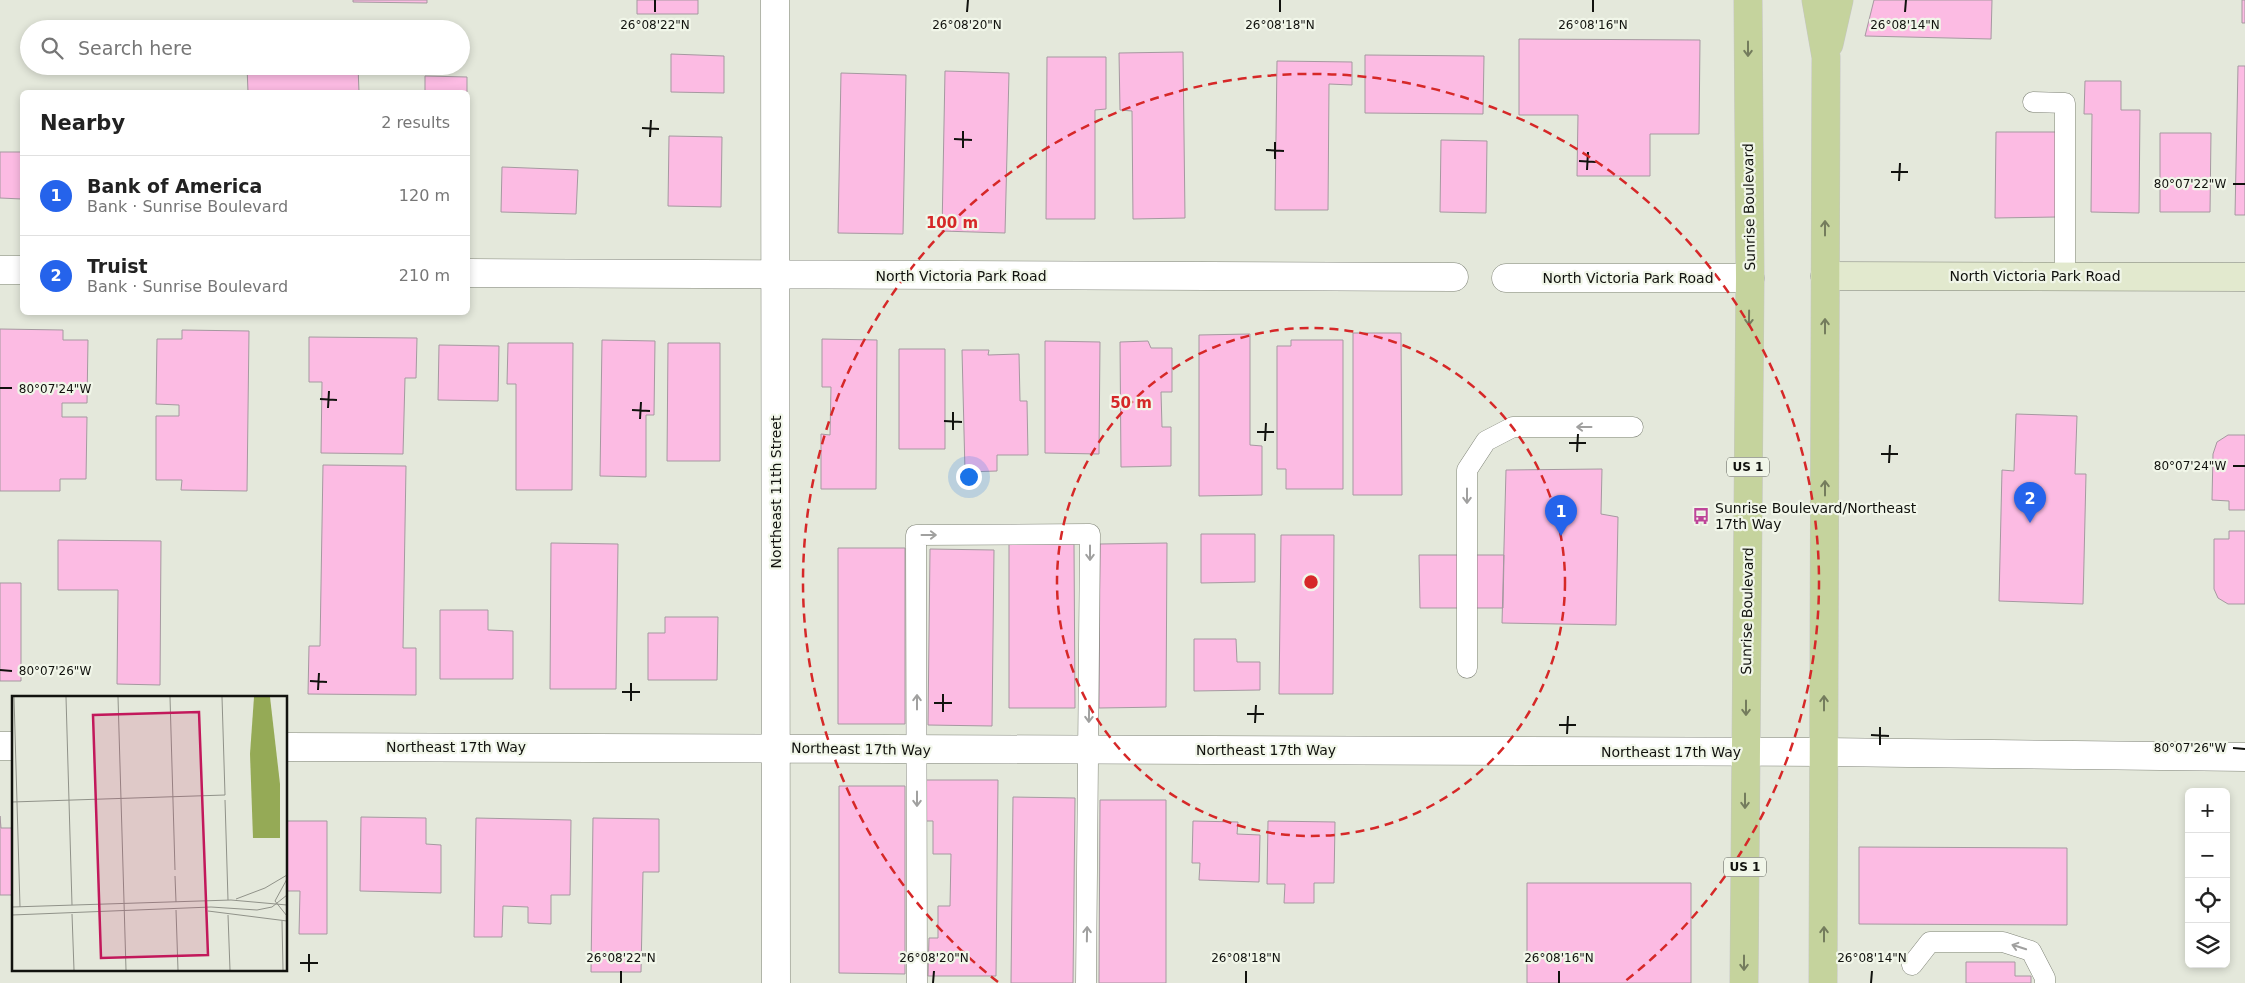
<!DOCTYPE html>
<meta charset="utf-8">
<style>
:root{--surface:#fff;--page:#f2f2f2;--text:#222;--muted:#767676;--line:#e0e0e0;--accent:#2563eb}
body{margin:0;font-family:"DejaVu Sans",sans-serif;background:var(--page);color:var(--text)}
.controls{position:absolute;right:15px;bottom:15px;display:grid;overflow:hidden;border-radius:8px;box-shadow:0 2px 8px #0003}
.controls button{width:45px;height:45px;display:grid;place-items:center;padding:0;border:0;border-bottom:1px solid var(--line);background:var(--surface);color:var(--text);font:25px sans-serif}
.you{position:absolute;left:968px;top:476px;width:18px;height:18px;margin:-12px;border:4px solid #fff;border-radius:50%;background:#1a73e8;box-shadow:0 0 0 8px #1a73e833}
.badge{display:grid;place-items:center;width:32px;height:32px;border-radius:50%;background:var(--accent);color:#fff;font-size:16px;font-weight:700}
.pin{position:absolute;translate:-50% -41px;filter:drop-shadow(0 1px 2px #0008)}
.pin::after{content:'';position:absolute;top:26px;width:18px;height:15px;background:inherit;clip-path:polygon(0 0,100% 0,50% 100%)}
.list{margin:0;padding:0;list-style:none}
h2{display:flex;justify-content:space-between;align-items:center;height:65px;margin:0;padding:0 20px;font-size:21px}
h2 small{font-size:16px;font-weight:400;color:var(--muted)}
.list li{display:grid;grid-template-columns:32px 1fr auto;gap:15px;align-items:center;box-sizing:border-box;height:80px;padding:0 20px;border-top:1px solid var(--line)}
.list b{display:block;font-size:19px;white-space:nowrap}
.list p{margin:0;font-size:16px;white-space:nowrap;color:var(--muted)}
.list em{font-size:16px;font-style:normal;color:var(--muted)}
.icon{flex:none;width:28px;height:28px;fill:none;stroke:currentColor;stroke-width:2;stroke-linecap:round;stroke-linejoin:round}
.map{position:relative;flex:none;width:2245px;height:983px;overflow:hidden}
.search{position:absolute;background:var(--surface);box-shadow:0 2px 8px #0003;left:20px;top:20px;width:450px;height:55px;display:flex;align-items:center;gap:12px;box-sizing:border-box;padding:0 18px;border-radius:28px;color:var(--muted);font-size:19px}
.panel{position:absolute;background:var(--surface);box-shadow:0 2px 8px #0003;left:20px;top:90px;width:450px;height:225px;border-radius:8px}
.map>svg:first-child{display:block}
</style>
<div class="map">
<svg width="2245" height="983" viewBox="0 0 2245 983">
<rect width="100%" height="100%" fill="#e4e8db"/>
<!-- building -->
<path fill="#fcbbe3" stroke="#a599a0" d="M353,0H427V3L353,2Z
M637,0H698V14H637Z
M1874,0H1992L1991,39L1865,36Z
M2242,0H2245V23H2242Z
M1519,39L1700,40L1699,134H1650V176H1577L1578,115H1519Z
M1183,52L1185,218L1133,219L1132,111L1120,110L1119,53Z
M671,54L724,56V93L671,92Z
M1365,55L1484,56L1483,114L1365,113Z
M1047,57H1106V109L1095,110V219H1046Z
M1277,61L1352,62V85L1329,84L1328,210H1275Z
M247,66H358L359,92H248Z
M2238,66H2245V215H2235Z
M945,71L1009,73L1005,233L942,231Z
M841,73L906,75L903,234L838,233Z
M425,76L467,77V92H425Z
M2085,81H2121V110H2140L2139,213L2091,212L2092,114H2084Z
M1996,132H2056V217L1995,218Z
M2160,133H2211L2210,212H2160Z
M669,136L722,137L721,207L668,206Z
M1441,140L1487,141L1486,213L1440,212Z
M0,152H22V199L0,198Z
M502,167L578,170L576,214L501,212Z
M0,329L63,330V340H88L87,403H62V417H87L86,479H60V491H0Z
M182,330L249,331L247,491L181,490L182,480H156V416H179V405L156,404L157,339H182Z
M1353,333H1401L1402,495H1353Z
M1250,334V445L1262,446V495L1199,496V335Z
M309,337L417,338L416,378H405L403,454L321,453L322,382H309Z
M822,339L877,340L876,489H821V434L830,435L831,387H822Z
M602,340L655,341L654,415H646V477L600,476Z
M1291,340H1343V489H1286V469H1277V346H1291Z
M1045,341L1100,342L1099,454L1045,453Z
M1148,341L1151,348H1172V392H1161L1162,427H1171V466L1121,467L1120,342Z
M508,343H573L572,490H516V384H507Z
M668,343H720V461H667Z
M439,345L499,346L498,401L438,400Z
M899,349H945V449H899Z
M962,350H989L988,355L1019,354L1020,401H1027L1028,455H997V471L965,472Z
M2016,414L2077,416L2075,474H2086L2083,604L1999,601L2002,470L2014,471Z
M2228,435H2245V510H2229V501L2212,500L2213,454L2217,442Z
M323,465L406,466L403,648H416V695L308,694L309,646H320Z
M1602,469L1601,514L1618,517L1616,625L1502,623L1506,470Z
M2229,531H2245V604H2228L2218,598L2214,589V539H2229Z
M1201,534H1255V582L1201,583Z
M1281,535H1334L1333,694H1279Z
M58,540L161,541L160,685L117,684L118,590H58Z
M551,543L618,544L616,689H550Z
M1167,543L1166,707L1099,708L1100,544Z
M1009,544H1074L1075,708H1009Z
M838,548H905V724H838Z
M930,549L994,550L992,726L928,725Z
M1419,555H1504L1503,608H1420Z
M0,583H21V681H0Z
M440,610H488V630L513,631V679H440Z
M665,617H718L717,680H648V633H665Z
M1194,639H1236L1237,662H1260V690L1194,691Z
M926,780H998L996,976H928L929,938H938V906H950L951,854H933V821H926Z
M839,786H905V974L839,973Z
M1013,797L1075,798L1073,983H1011Z
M1100,800H1166V983H1099Z
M0,816L1,828H14L13,895H0Z
M361,817L426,818V844L441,845V893L360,891Z
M476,818L571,820L570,895H551V924L528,923V907L503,906L502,937H474Z
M593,818L659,819V872H643L641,972H591Z
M286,821H327V934H299L300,891H286Z
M1193,821L1238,822L1237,834L1260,835L1259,882L1199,880L1200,863H1192Z
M1268,821L1335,822L1334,883H1314V903H1284L1285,884H1267Z
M1859,847L2067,848V925L1859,924Z
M1527,883H1691V983H1527Z
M1966,962H2015V976H2031V983H1966Z"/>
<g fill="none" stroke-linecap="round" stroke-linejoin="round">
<!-- lane casing -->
<g stroke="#7f8377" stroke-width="21">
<path id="lane" d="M2033,102L2065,103V276
M1467,668V470L1486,441L1513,427H1633
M1912,965L1930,942H2003L2031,951L2045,978V983
M917,983L916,535L1090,534L1086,983"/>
</g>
<!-- street casing -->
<g stroke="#7f8377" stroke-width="29">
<path id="street" d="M775,0L776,983
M0,270H22
M468,273L1454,277
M1506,278H1750
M0,746H14
M286,747L1824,752L2245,757"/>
</g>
<!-- secondary casing -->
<g stroke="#7f8377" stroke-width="29">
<path id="secondary" d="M1825,276L2245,277"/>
</g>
<!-- primary casing -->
<g stroke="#c6c6c5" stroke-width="29">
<path id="primary" d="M1816,0L1826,57L1823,983
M1829,44L1839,0
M1744,983L1750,278L1748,0"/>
</g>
<!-- lane -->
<use href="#lane" stroke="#fff" stroke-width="20"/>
<!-- street -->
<use href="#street" stroke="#fff" stroke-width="28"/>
<!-- secondary -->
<use href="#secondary" stroke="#e2e9ce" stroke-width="28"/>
<!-- primary -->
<use href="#primary" stroke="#c5d39d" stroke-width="28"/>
</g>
<!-- one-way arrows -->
<defs><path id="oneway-shaft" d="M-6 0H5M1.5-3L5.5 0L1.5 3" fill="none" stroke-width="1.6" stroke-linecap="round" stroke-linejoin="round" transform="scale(1.25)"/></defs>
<g stroke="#747c5d">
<use href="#oneway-shaft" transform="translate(1748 49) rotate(90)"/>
<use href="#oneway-shaft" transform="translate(1825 228) rotate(-90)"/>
<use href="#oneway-shaft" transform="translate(1749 318) rotate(91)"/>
<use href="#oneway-shaft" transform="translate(1825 326) rotate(-90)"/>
<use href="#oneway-shaft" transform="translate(1825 488) rotate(-90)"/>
<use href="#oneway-shaft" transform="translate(1824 703) rotate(-90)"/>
<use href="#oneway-shaft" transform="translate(1746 708) rotate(90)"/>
<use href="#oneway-shaft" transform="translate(1745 801) rotate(90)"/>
<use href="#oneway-shaft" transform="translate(1824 934) rotate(-90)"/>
<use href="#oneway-shaft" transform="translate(1744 963) rotate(90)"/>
</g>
<g stroke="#a0a09f">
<use href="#oneway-shaft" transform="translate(1584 427) rotate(-180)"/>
<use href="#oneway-shaft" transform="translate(1467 496) rotate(90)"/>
<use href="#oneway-shaft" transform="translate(929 535)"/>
<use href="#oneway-shaft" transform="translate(1090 553) rotate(90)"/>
<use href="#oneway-shaft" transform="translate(917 702) rotate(-90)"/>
<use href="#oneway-shaft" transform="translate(1089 715) rotate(91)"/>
<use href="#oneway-shaft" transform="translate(917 799) rotate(90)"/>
<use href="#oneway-shaft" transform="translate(1087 934) rotate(-89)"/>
<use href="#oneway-shaft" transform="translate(2019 947) rotate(-162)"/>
</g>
<!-- ticks -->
<path fill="none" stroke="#11120e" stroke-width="2" d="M655,12V0M967,12L968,0M1280,12V0M1593,12V0M1905,12L1906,0M642,128L659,129M650,137L651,120M954,139L972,140M963,148V131M1266,150L1284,151M1275,159V142M1579,161L1596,162M1587,170L1588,152M1891,172H1908M1899,181L1900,163M2233,184H2245M0,388H12M320,399L337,400M328,408L329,391M632,410L650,411M640,419L641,402M944,421L962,422M953,430V412M1257,432H1274M1265,441L1266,423M1569,443H1586M1577,452L1578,434M1881,454H1898M1889,463L1890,445M2233,466H2245M0,670L12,671M310,681L327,682M318,690L319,673M622,692H640M631,701V683M934,703H952M943,712V694M1247,714H1264M1255,723L1256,705M1559,725H1576M1567,734L1568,716M1871,735L1889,736M1880,745V727M2233,748L2245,749M300,963H318M309,972V954M621,983V971M933,983L934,971M1246,983V971M1559,983V971M1871,983L1872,971"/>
<!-- distance rings -->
<g fill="none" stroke="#d62828" stroke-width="2.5" stroke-dasharray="9 6">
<circle cx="1311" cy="582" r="254"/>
<path d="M998 982A508 508 0 1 1 1624 982"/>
</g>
<!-- icons -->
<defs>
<g id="bus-bare" transform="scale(1.35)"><path d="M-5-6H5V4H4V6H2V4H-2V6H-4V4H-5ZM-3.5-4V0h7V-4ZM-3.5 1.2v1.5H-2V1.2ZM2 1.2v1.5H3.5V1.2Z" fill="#be4599" stroke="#f1f6e9" stroke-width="2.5" paint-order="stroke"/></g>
</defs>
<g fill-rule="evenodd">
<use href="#bus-bare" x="1701" y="516"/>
</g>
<g text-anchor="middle" stroke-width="4.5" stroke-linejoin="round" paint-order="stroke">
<!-- shield labels -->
<g fill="#f1f6e9" stroke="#545650" stroke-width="1">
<rect x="1727" y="457.5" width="42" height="19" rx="4"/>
<rect x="1724" y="857.5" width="42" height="19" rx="4"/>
</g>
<g font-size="12" font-weight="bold" fill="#11120e">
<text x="1748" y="471">US 1</text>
<text x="1745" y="871">US 1</text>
</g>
<!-- street labels -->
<g font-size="14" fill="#11120e" stroke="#f1f6e9">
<text transform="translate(1749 207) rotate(-91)" y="5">Sunrise Boulevard</text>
<text x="961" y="281">North Victoria Park Road</text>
<text x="2035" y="281">North Victoria Park Road</text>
<text x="1628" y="283">North Victoria Park Road</text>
<text transform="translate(776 492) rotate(-90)" y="5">Northeast 11th Street</text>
<text transform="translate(1747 611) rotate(-89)" y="5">Sunrise Boulevard</text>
<text x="456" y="752">Northeast 17th Way</text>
<text transform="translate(861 749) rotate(1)" y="5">Northeast 17th Way</text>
<text x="1266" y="755">Northeast 17th Way</text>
<text x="1671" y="757">Northeast 17th Way</text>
</g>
<!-- poi labels -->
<g font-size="14" fill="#11120e" stroke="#f1f6e9" text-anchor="start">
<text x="1715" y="513">Sunrise Boulevard/Northeast<tspan x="1715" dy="16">17th Way</tspan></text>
</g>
</g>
<!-- overview -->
<g transform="translate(12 696)">
<rect width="275" height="275" fill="#e4e8db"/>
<path d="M242,1H258L268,88V142H241L238,58Z" fill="#95aa56"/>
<path fill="none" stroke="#909289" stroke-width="1" d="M2,1L8,211M54,1L60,209M106,1L114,274M158,1L163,174M213,104L216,204M0,106L213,99L210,1M163,180L164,206M275,183L263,205L275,220M224,203L253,192L275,179M0,211L219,204L275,209M164,214L166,274M196,215L275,225M60,218L62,274M0,219L199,211L245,214L260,211L275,199M216,219L218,274M270,225L271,274"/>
<path fill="#c2185b" fill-opacity="0.15" stroke="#c2185b" stroke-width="2.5" d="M187,16L196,259L89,262L81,19Z"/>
<rect width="275" height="275" fill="none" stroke="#11120e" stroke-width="2.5"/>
</g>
<g font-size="12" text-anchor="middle" fill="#11120e" stroke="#f1f6e9" stroke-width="4.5" stroke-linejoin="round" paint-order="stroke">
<text x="655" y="29">26°08'22"N</text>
<text x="967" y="29">26°08'20"N</text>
<text x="1280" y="29">26°08'18"N</text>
<text x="1593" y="29">26°08'16"N</text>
<text x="1905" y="29">26°08'14"N</text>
<text x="2190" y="188">80°07'22"W</text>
<text x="55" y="393">80°07'24"W</text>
<text x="2190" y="470">80°07'24"W</text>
<text x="55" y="675">80°07'26"W</text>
<text x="2190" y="752">80°07'26"W</text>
<text x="621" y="962">26°08'22"N</text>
<text x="934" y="962">26°08'20"N</text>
<text x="1246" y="962">26°08'18"N</text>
<text x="1559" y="962">26°08'16"N</text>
<text x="1872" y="962">26°08'14"N</text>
</g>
<circle cx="1311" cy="582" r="8" fill="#d62828" stroke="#f1f6e9" stroke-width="2.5"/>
<g font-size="15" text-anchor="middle" font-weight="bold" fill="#d62828" stroke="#f1f6e9" stroke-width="4.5" stroke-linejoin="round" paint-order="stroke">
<text x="952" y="228">100 m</text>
<text x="1131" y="408">50 m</text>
</g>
</svg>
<div class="controls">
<button>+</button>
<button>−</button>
<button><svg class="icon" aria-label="locate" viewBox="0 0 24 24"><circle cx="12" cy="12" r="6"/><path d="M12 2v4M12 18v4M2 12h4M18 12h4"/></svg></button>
<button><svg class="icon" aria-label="layers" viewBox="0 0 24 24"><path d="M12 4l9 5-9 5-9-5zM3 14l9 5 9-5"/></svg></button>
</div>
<div class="you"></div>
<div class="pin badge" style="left:1561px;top:536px">1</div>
<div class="pin badge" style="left:2030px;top:523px">2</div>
<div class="search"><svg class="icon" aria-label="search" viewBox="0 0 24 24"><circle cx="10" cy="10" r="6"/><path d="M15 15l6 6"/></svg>Search here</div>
<section class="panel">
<h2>Nearby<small>2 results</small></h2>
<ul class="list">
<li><span class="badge">1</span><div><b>Bank of America</b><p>Bank · Sunrise Boulevard</p></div><em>120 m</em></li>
<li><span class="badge">2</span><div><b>Truist</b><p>Bank · Sunrise Boulevard</p></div><em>210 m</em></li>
</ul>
</section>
</div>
